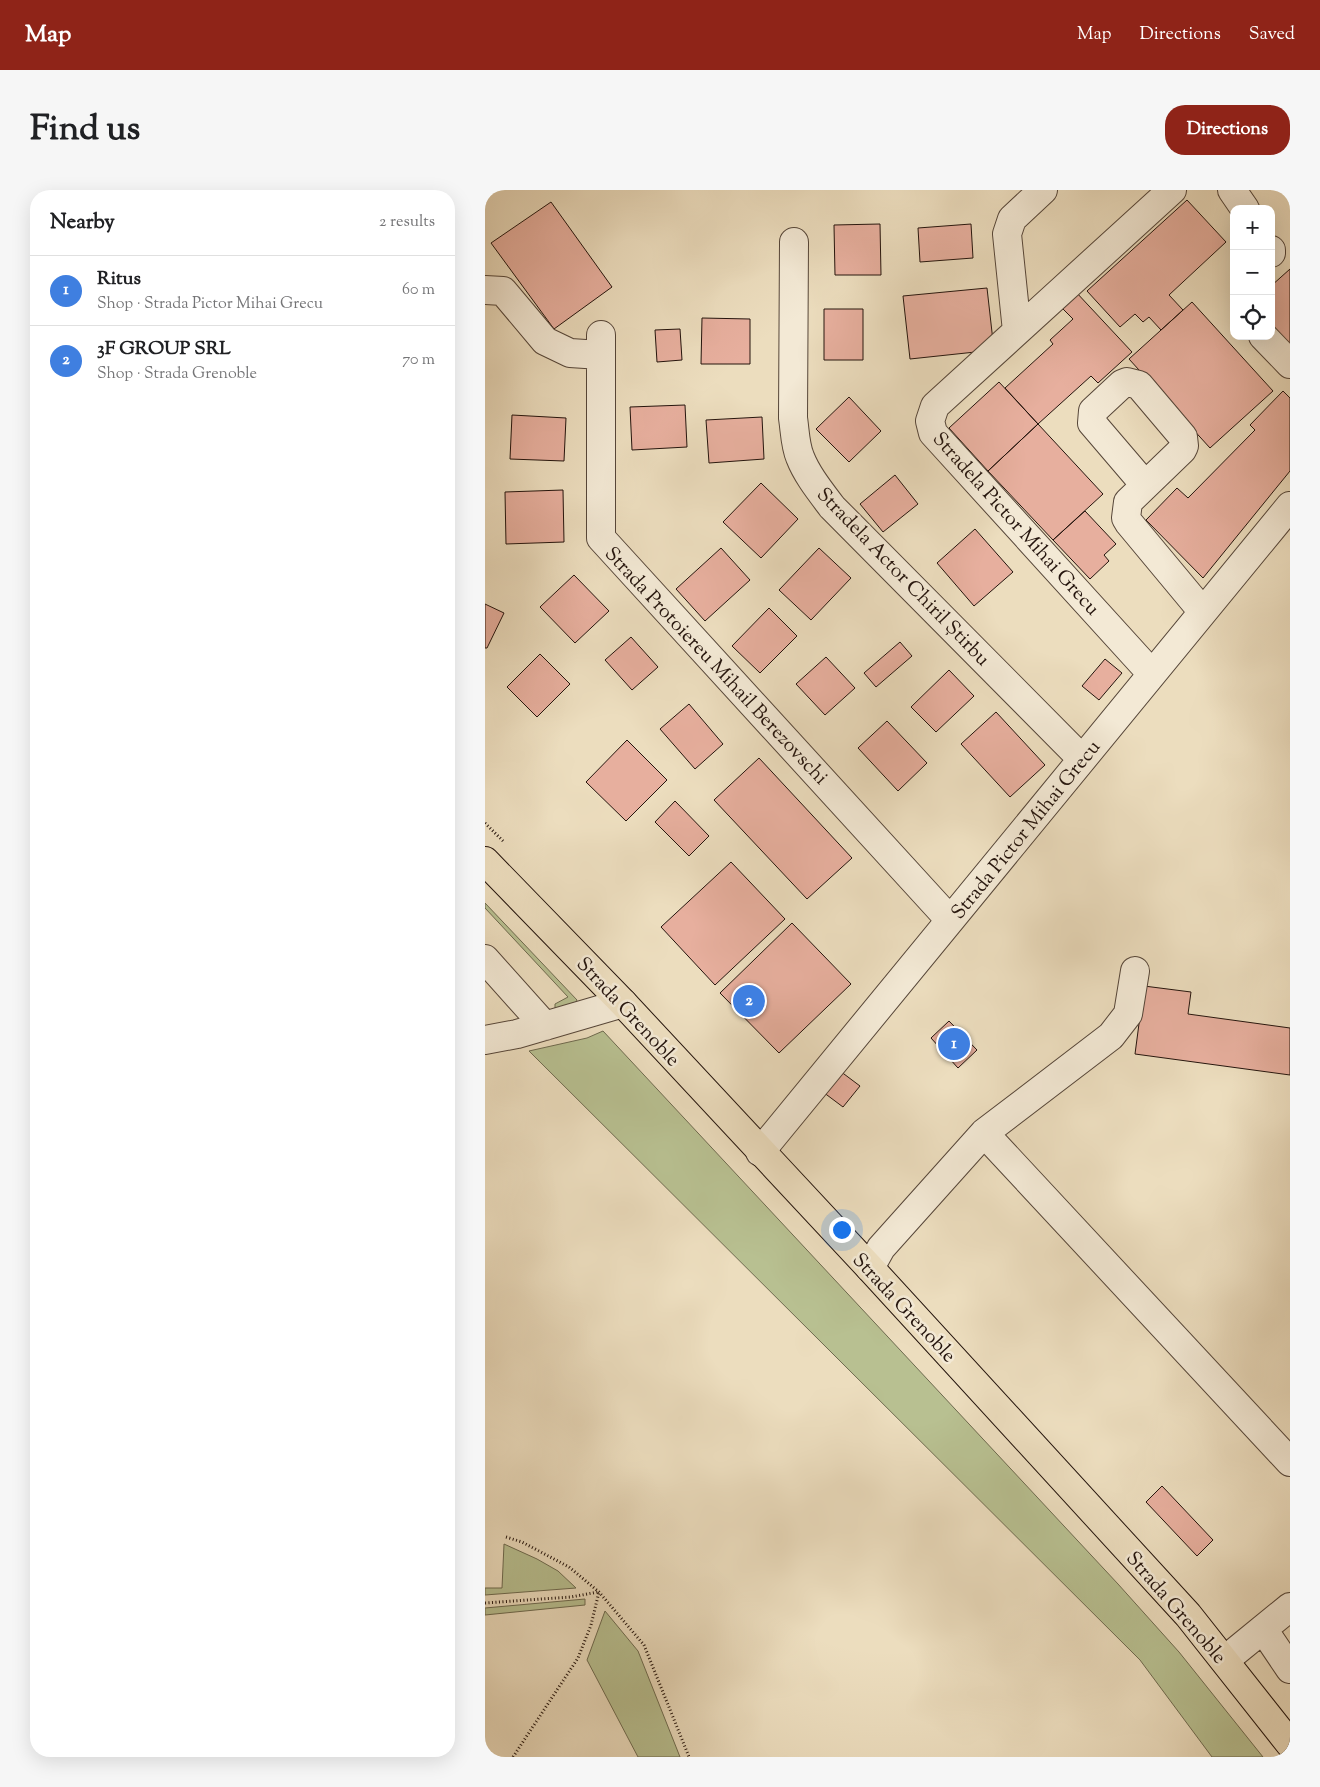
<!DOCTYPE html>
<meta charset="utf-8">
<style>
:root{--surface:#fff;--page:#f6f6f6;--text:#202124;--muted:#757577;--line:#e0e0e0;--accent:#8f2418}
body{margin:0;font-family:"Sorts Mill Goudy",serif;background:var(--page);color:var(--text)}
.controls{position:absolute;right:15px;top:15px;display:grid;overflow:hidden;border-radius:10px;box-shadow:0 5px 20px #0002}
.controls button{width:45px;height:45px;display:grid;place-items:center;padding:0;border:0;border-bottom:1px solid var(--line);background:var(--surface);color:var(--text);font:25px sans-serif}
.you{position:absolute;left:356px;top:1039px;width:18px;height:18px;margin:-12px;border:4px solid #fff;border-radius:50%;background:#1a73e8;box-shadow:0 0 0 8px #1a73e833}
.badge{display:grid;place-items:center;width:32px;height:32px;border-radius:50%;background:var(--accent);color:#fff;font-size:16px;font-weight:700}
.pin{position:absolute;translate:-50% -50%;border:2px solid #fff;box-shadow:0 1px 5px #0006}
.list{margin:0;padding:0;list-style:none}
h2{display:flex;justify-content:space-between;align-items:center;height:65px;margin:0;padding:0 20px;font-size:21px}
h2 small{font-size:16px;font-weight:400;color:var(--muted)}
.list li{display:grid;grid-template-columns:32px 1fr auto;gap:15px;align-items:center;box-sizing:border-box;height:70px;padding:0 20px;border-top:1px solid var(--line)}
.list b{display:block;font-size:19px;white-space:nowrap}
.list p{margin:0;font-size:16px;white-space:nowrap;color:var(--muted)}
.list em{font-size:16px;font-style:normal;color:var(--muted)}
.icon{flex:none;width:28px;height:28px;fill:none;stroke:currentColor;stroke-width:2;stroke-linecap:round;stroke-linejoin:round}
.map{position:relative;flex:none;width:805px;height:1567px;overflow:hidden;border-radius:20px}
header{display:flex;align-items:center;gap:30px;box-sizing:border-box;height:70px;padding:0 25px;background:var(--accent);color:#fff}
header strong{font-size:24px}
nav{display:flex;gap:28px;margin-inline-start:auto;font-size:18px}
.intro{display:flex;align-items:center;justify-content:space-between;box-sizing:border-box;height:120px;padding:0 30px}
h1{margin:0;font-size:35px}
.button{padding:12px 22px;border-radius:20px;background:var(--accent);color:#fff;font-size:18px;font-weight:700}
main{display:flex;gap:30px;padding:0 30px}
aside{flex:1;background:var(--surface);border-radius:20px;box-shadow:0 5px 20px #0002}
.map>svg:first-child{display:block}
</style>
<header>
<strong>Map</strong>
<nav><a>Map</a><a>Directions</a><a>Saved</a></nav>
</header>
<div class="intro"><h1>Find us</h1><a class="button">Directions</a></div>
<main>
<aside>
<h2>Nearby<small>2 results</small></h2>
<ul class="list">
<li><span class="badge" style="background:#3f7fe0">1</span><div><b>Ritus</b><p>Shop · Strada Pictor Mihai Grecu</p></div><em>60 m</em></li>
<li><span class="badge" style="background:#3f7fe0">2</span><div><b>3F GROUP SRL</b><p>Shop · Strada Grenoble</p></div><em>70 m</em></li>
</ul>
</aside>
<div class="map">
<svg width="805" height="1567" viewBox="0 0 805 1567">
<rect width="100%" height="100%" fill="#ecddbe"/>
<filter id="stains"><feTurbulence type="fractalNoise" baseFrequency=".004" numOctaves="4"/><feColorMatrix values="0 0 0 0 .2 0 0 0 0 .09 0 0 0 0 .02 0 0 0 .5 -.17"/></filter>
<radialGradient id="worn" r=".72"><stop offset=".6" stop-color="#630" stop-opacity="0"/><stop offset="1" stop-color="#630" stop-opacity=".3"/></radialGradient>
<!-- green -->
<path fill="#b8c091" stroke="#6e6a4f" d="M0,713L92,810L90,814L70,819V814L83,807L0,718Z
M118,841L633,1394L694,1462L778,1567H727L655,1470L44,861L102,848Z
M19,1354L52,1369L73,1381L91,1398L0,1405V1398H17Z
M100,1409V1415L0,1425V1418Z
M120,1421L153,1461L195,1567H153L102,1470Z"/>
<!-- building -->
<path fill="#e7af9e" stroke="#24140d" d="M702,10L741,52L684,105L698,120L676,140L664,127L658,132L650,124L635,137L602,101Z
M66,12L127,97L69,139L6,53Z
M395,34L396,85H350L349,35Z
M486,34L488,68L435,72L433,38Z
M805,79V157L786,137V96Z
M502,98L509,160L425,169L418,106Z
M590,101L647,162L613,193L606,186L553,234L520,198L568,154L565,150L588,129L575,116Z
M707,112L788,201L725,258L644,169Z
M339,119H378V170H339Z
M217,128L265,129V174H216Z
M195,139L197,170L172,172L170,140Z
M514,192L553,234L503,281L464,238Z
M798,201L805,208V281L718,388L661,330L692,298L703,308L770,240L765,235Z
M364,207L396,241L364,272L331,239Z
M200,215L202,257L147,260L145,217Z
M27,225L81,228L79,271L25,269Z
M277,227L279,269L224,273L221,230Z
M553,234L618,304L568,350L503,281Z
M410,285L433,314L398,342L375,314Z
M276,293L313,329L276,368L238,332Z
M78,300L79,352L21,354L20,302Z
M600,321L631,354L619,365L624,371L605,389L568,350Z
M490,339L528,382L489,416L452,373Z
M236,358L265,390L220,431L191,399Z
M334,358L366,388L326,430L294,400Z
M89,385L124,421L90,453L55,417Z
M0,414L19,423L2,458H0Z
M284,418L312,446L275,483L247,456Z
M146,447L173,477L147,500L120,470Z
M415,452L427,466L391,497L379,483Z
M55,464L85,494L52,527L22,497Z
M341,467L370,498L340,525L311,494Z
M620,469L637,483L614,510L597,496Z
M464,480L489,506L451,542L426,517Z
M204,514L238,554L210,579L175,539Z
M511,522L560,575L525,607L476,554Z
M402,531L442,573L413,601L373,558Z
M142,550L182,590L141,631L101,592Z
M274,568L367,668L322,709L229,610Z
M190,611L224,646L204,666L170,632Z
M246,672L300,729L230,795L176,737Z
M307,733L366,794L294,863L235,803Z
M659,796L706,802L703,824L805,838V885L650,864Z
M464,831L492,860L473,878L446,848Z
M355,881L375,896L358,917L338,902Z
M677,1296L728,1350L712,1366L661,1312Z"/>
<g fill="none" stroke-linecap="round" stroke-linejoin="round">
<!-- minor casing -->
<g stroke="#564639" stroke-width="30">
<path id="minor" d="M747,0L760,19
M309,52L308,228C310,241 310,255 315,267C322,285 335,301 347,317L597,569
M786,60V63
M0,100L18,101L60,151L85,163L116,165
M532,141L522,44L527,29L558,0
M116,145V348L465,730
M778,146L805,174
M660,295L607,233L608,221L637,194L642,192L654,195L698,247L699,256L697,260L643,312L641,328L644,333L718,422
M667,484L448,243L445,231L450,216L687,0
M0,769L60,836
M0,850L32,844L138,813
M499,943L805,1272
M275,962L805,316
M385,1078L396,1058L499,943L626,846L643,824L650,781
M778,1439L805,1479
M740,1470L805,1417"/>
</g>
<!-- major casing -->
<g stroke="#24140d" stroke-width="30">
<path id="major" d="M0,671L138,813L385,1078L703,1425L805,1554"/>
</g>
<!-- path -->
<path stroke="#24140d" stroke-width="3" stroke-dasharray="1 2.5" stroke-linecap="butt" d="M0,633L18,651
M21,1347L37,1352L84,1377L114,1402L159,1455L204,1567
M0,1413L86,1407L113,1402
M28,1567L93,1468L106,1435L114,1402"/>
<!-- minor -->
<use href="#minor" stroke="#f3e9d5" stroke-width="28"/>
<!-- major -->
<use href="#major" stroke="#ecddbe" stroke-width="28"/>
</g>
<g text-anchor="middle" stroke-width="5" stroke-linejoin="round" paint-order="stroke">
<!-- street labels -->
<g font-size="20" fill="#24140d" stroke="#f3e9d5">
<text transform="translate(532 333) rotate(48)" y="7">Stradela Pictor Mihai Grecu</text>
<text transform="translate(419 386) rotate(46)" y="7">Stradela Actor Chiril Știrbu</text>
<text transform="translate(232 475) rotate(47)" y="7">Strada Protoiereu Mihail Berezovschi</text>
<text transform="translate(540 639) rotate(-51)" y="7">Strada Pictor Mihai Grecu</text>
<text transform="translate(144 821) rotate(47)" y="7">Strada Grenoble</text>
<text transform="translate(420 1117) rotate(47)" y="7">Strada Grenoble</text>
<text transform="translate(692 1417) rotate(49)" y="7">Strada Grenoble</text>
</g>
</g>
<rect width="100%" height="100%" filter="url(#stains)"/>
<rect width="100%" height="100%" fill="url(#worn)"/>
</svg>
<div class="controls">
<button>+</button>
<button>−</button>
<button><svg class="icon" aria-label="locate" viewBox="0 0 24 24"><circle cx="12" cy="12" r="6"/><path d="M12 2v4M12 18v4M2 12h4M18 12h4"/></svg></button>
</div>
<div class="you"></div>
<div class="pin badge" style="left:469px;top:854px;background:#3f7fe0">1</div>
<div class="pin badge" style="left:264px;top:811px;background:#3f7fe0">2</div>
</div>
</main>
